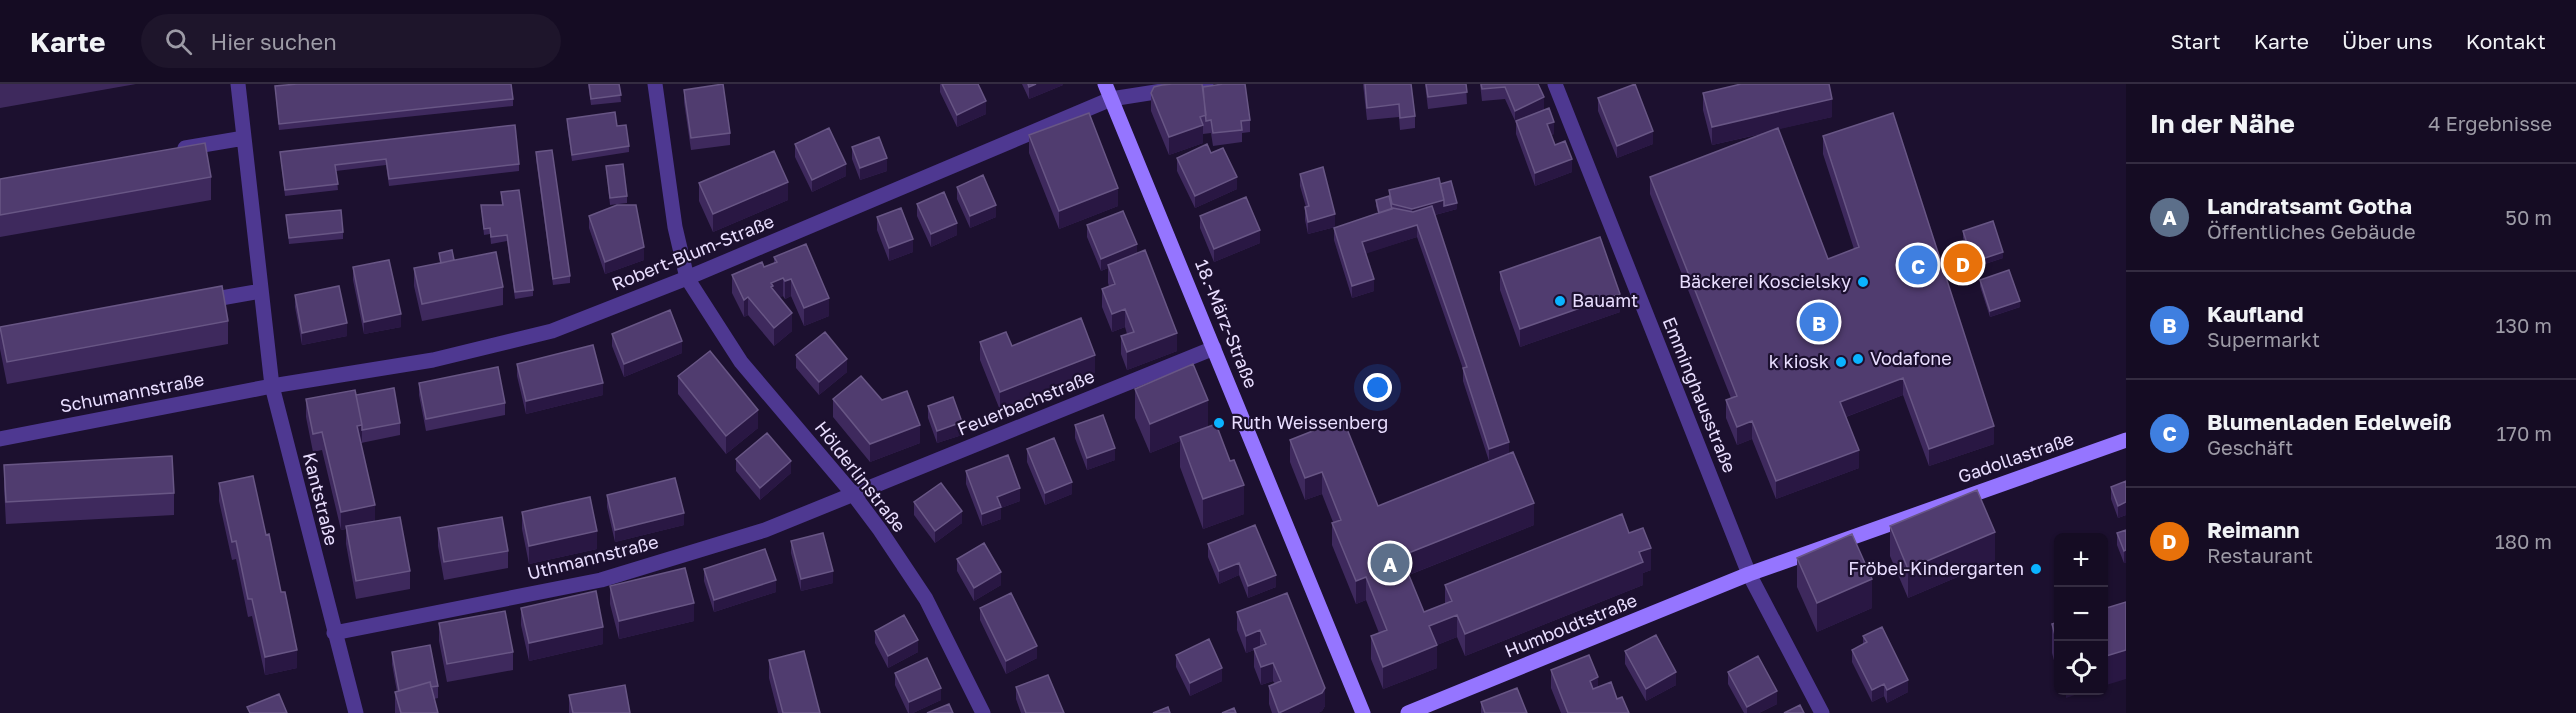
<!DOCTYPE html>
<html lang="de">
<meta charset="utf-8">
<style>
:root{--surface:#150c23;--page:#1e152b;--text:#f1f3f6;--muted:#9d9ba6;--line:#342c41;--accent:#7c3aed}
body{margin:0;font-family:"Golos Text",sans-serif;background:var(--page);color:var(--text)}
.controls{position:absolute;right:18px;bottom:18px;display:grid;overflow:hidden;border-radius:9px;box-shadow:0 2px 4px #0004}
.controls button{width:54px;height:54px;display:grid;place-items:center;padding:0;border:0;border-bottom:2px solid var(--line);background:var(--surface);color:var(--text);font:30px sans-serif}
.you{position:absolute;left:1378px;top:304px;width:21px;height:21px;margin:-15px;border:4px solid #fff;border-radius:50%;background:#1a73e8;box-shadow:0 0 0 9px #1a73e833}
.badge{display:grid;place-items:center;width:39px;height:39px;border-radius:50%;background:var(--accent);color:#fff;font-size:20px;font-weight:700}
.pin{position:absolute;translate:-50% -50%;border:3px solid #fff;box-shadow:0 2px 6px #0006}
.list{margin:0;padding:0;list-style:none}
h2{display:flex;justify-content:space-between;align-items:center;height:78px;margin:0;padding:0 24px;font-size:26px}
h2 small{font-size:20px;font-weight:400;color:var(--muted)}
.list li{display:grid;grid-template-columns:39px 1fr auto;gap:18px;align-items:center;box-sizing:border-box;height:108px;padding:0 24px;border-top:2px solid var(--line)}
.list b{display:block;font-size:22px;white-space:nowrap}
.list p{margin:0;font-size:20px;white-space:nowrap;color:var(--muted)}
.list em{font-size:20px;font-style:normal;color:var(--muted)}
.icon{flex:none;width:33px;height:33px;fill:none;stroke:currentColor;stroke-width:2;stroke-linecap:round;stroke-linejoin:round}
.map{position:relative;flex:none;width:2126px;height:629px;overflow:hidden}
header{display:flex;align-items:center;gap:36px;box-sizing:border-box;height:84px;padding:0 30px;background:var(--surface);border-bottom:2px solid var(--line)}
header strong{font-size:28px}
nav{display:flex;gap:33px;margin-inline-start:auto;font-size:21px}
.search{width:420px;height:54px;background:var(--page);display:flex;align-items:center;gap:15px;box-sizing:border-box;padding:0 21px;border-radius:33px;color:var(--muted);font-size:22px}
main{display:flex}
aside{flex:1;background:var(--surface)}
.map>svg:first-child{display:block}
</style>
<header>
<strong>Karte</strong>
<div class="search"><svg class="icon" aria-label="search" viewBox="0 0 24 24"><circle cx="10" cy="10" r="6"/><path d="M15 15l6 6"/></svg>Hier suchen</div>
<nav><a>Start</a><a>Karte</a><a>Über uns</a><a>Kontakt</a></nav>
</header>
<main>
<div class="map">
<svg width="2126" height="629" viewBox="0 0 2126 629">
<rect width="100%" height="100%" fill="#1c102f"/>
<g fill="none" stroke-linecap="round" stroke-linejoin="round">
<!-- street -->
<path stroke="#4e3891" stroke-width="15" d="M238,0L272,302L356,629
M655,0L675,143L687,194L741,278L853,410L880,446L926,515L983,629
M1555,0L1749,490L1822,629
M185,64L244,54
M204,217L261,207
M0,355L272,302L433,276L552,247L687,194L1111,15L1206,0
M334,549L601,496L765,446L1214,264"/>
<!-- secondary -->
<path stroke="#9575ff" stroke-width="15" d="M1105,0L1363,629
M1408,629L1749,490L2126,356"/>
</g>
<!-- wall -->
<path fill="#3e295d" d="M0,0H136L0,24Z
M588,0H619L621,18L591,21Z
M940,0H978L986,30L957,43L940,8Z
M1022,0H1063V1L1029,15Z
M1363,0H1411L1415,32V44L1400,46L1399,33L1367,36Z
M1425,0H1466L1467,20L1428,25Z
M1480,0H1538L1544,26L1537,29L1554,50L1551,51L1555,61L1572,88L1535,102L1516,50V39L1505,15L1482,17Z
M275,2L513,15V22L279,46Z
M1203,3L1250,36V48L1242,49V58L1213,62L1211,49L1203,50V59L1169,71L1151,27V9Z
M684,6L730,49V61L691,66L684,18Z
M1703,9L1832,33L1778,45L1828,175L1854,165L1823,70V52L1994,360L1929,382L1903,311L1846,333L1859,384L1776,415L1752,355L1737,361L1726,334V316L1731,314L1650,110V93L1765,49L1712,61L1703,26Z
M1598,14L1653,60L1617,74L1598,27Z
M567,35L629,62V68L572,77L567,41Z
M1029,51L1118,122L1059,145L1029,69Z
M795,60L846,92L812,108L795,73Z
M852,63L887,87L860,96L852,75Z
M280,68L519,80V87L389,102L386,81L336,87L338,106L285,112Z
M536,68L570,192V199L553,201L536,75Z
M1211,69L1237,105L1195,124L1177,87V74Z
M606,82L627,112V119L610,121Z
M1300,90L1335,143L1308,150L1305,136V123H1306L1300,102Z
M211,93V116L0,153V95Z
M699,99L788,116L713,148L699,117Z
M1440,100L1457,125L1435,131L1509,369L1534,441L1409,491L1424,528L1445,520V501L1629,449L1651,486L1643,489V501L1465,572L1457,553L1437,561V584L1383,605L1371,575V552L1379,549L1366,516L1356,520L1332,461V439L1333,438L1322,410L1305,416L1290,378V356L1378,422L1489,377L1463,297V285L1417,153L1366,169L1374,207L1352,214L1334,156V144L1378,129L1376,122V116L1389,112V106Z
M957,103L996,133L970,144L957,115Z
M501,108L533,206V212L515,215L507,157L491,160L490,150L484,151L481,121H502Z
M917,120L957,151L931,163L917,132Z
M286,131L343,148V155L289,160Z
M589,132L644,176L605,190L589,144Z
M1200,132L1260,159L1214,178L1200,144Z
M877,133L913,168L889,177L877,146Z
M1087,141L1137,170L1177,267L1127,286L1121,270V252L1127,250L1125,243L1112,248L1102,223V205L1109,202L1108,199V184L1101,187L1087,153Z
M1963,147L2003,174L1973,184L1963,154Z
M439,169L454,176L503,203V221L422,237L414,202V184L440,179Z
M774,173L829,232L804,242L791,212L785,215L783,212L779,213L792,247L774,262L748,231L744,233L732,209V191L764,183L774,179Z
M353,183L401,243L364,250L353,196Z
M1500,188L1620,228L1520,263L1500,206Z
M1980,196L2020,223L1990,233L1980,202Z
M295,211L347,252L302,261L295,223Z
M228,237V260L7,300L0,265V243Z
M612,250L682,269L624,293L612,262Z
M980,258L1012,262L1095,289L1000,326L980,276Z
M796,271L847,288L819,311L796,284Z
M517,280L603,311L526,330L517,292Z
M678,292L758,344L726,370L678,310Z
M419,299L505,319V331L426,347L419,311Z
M1135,305L1208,343L1230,377L1244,430L1203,445L1180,383V357L1150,369L1135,334Z
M356,311L400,339V351L361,359L375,437L410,487V505L356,515L346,460V445L341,446L322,366L313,368L306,333V315Z
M833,315L920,359L870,378L833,333Z
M928,322L962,351L937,359L928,334Z
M1075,341L1115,376L1087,386L1075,354Z
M1027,365L1072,410L1045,421L1027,378Z
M736,375L791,389L760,416L736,387Z
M4,381L174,409V431L6,440L4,403Z
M966,387L1020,417L1001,424V435L982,442L966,400Z
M2126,397V431L2118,434L2111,415V403Z
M219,399L266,451L297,584L265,591L252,532L248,533L236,475L232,476L219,417Z
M607,411L684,441L615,458L607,423Z
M914,418L962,439L935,459L914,431Z
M522,428L597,465L529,480L522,445Z
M1890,442L1995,477L1908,514L1890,472Z
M438,444L508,467V484L444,496L438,462Z
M2126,446L2124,479L2117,461V449Z
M791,457L833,499L801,507L791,469Z
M1208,460L1276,503L1248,514L1239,491L1219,500L1208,473Z
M1797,474L1872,524L1817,548L1797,503Z
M957,475L1001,501L974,517L957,487Z
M704,485L776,508L714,528L704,497Z
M610,502L694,537L619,555L610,520Z
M1287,509L1325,622L1322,627L1318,629H1272L1269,620V602L1275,600L1273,597L1261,601L1254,583V566L1246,569L1237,546V528Z
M521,524L603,560L529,577L521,541Z
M980,524L1037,574L1006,590L980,536Z
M2058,538V591L2052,569V540Z
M439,539L513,568V586L447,598L439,557Z
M875,547L918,568L888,584L875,559Z
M1863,552L1908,608L1887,619L1884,612L1872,618L1852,578V566L1863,560Z
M1625,567L1676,601L1646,617L1625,580Z
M392,568L438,602V614L434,615L438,629H395V608H397L392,580Z
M1176,571L1222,597L1190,612L1176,583Z
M769,576L820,629H778L769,594Z
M1551,586L1598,603L1617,615L1629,629H1561L1551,604Z
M1728,588L1777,620L1759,629H1744L1728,600Z
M895,589L941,616L913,629H908L895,601Z
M1016,603L1064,629H1021L1016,615Z
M569,611L630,629H569Z
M1481,618L1527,629H1481Z"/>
<!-- shaded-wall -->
<path fill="#291743" d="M1036,0H1063V1L1029,15V3Z
M1544,13V26L1515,39V27Z
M1832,15V33L1712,61V43Z
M986,17V30L957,43V31Z
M1554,38V50L1547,53V40Z
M1203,41V59L1169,71V53Z
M1653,47V60L1617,74V62Z
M887,74V87L860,96V84Z
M1572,75V88L1535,102V89Z
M846,80V92L812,108V96Z
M1237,93V105L1195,124V112Z
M788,98V116L713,148V130Z
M1118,104V122L1059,145V127Z
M1444,116L1457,119V125L1412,137V125Z
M996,121V133L970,144V132Z
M1335,130V143L1308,150V138Z
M957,139V151L931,163V150Z
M1417,141V153L1362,171V158Z
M1260,146V159L1214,178V165Z
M913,155V168L889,177V164Z
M1137,160V173L1108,181V184L1101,187V175Z
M644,163V176L605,190V178Z
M2003,168V174L1973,184V178Z
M783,194V212L773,216L771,203V199Z
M791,195V212L785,215V197Z
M1374,195V207L1352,214V202Z
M1620,210V228L1520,263V245Z
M748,213V231L744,233V216Z
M829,214V232L804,242V224Z
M2020,217V223L1990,233V227Z
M1125,225V243L1112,248V230Z
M792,229V247L774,262V244Z
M401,230V243L364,250V238Z
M347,239V252L302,261V249Z
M1177,249V267L1127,286V268Z
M682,257V269L624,293V280Z
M1095,271V289L1000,326V308Z
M847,275V288L819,311V298Z
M1903,294V311L1840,335V318Z
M603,299V311L526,330V317Z
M1208,316V345L1180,353V357L1150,369V340Z
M758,326V344L726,370V352Z
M1752,337V355L1737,361V343Z
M962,338V351L937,359V347Z
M362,341V358L357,359V342Z
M920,341V359L870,378V360Z
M1994,342V360L1929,382V365Z
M1509,358V370L1489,377V365Z
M1115,364V376L1087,386V374Z
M1859,366V384L1776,415V397Z
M791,377V389L760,416V404Z
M1322,388V410L1305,416V394Z
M1072,398V410L1045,421V409Z
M1244,401V430L1203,445V415Z
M1020,404V417L1001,424V435L982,442V430L997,413Z
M2126,418V431L2118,434V422Z
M1534,419V441L1401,494V472Z
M375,421V438L341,446V428Z
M962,427V439L935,459V447Z
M684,429V441L615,458V446Z
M597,447V465L529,480V462Z
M1995,448V477L1908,514V485Z
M1651,464V486L1643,489V501L1465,572V550Z
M2126,466V479H2124V467Z
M1239,479V491L1219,500V487Z
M833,487V499L801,507V495Z
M1001,488V501L974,517V504Z
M1276,491V503L1248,514V502Z
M1366,493V516L1356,520V497Z
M1872,495V524L1817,548V519Z
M776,496V508L714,528V516Z
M694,519V537L619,555V537Z
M1457,531V553L1437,561V584L1383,605V583L1429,542Z
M603,543V560L529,577V559Z
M1260,546V564L1246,569V552Z
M918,556V568L888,584V572Z
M1037,562V574L1006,590V577Z
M297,566V584L265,591V573Z
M2126,566V595L2103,602V573Z
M1273,579V597L1261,601V583Z
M1222,584V597L1190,612V599Z
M1676,588V601L1646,617V605Z
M1598,593V611L1590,614V597Z
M1908,596V608L1887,619V606Z
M1884,600V612L1872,618V606Z
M941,604V616L913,629H909V618Z
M1325,604V622L1322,627L1318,629H1279Z
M2066,606H2089L2066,614Z
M1777,607V620L1759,629H1747V623Z"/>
<!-- building -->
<path fill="#503c6f" stroke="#685685" stroke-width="1.5" d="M297,0H511L513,15L279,40L275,2Z
M589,0H619L621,11L591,15Z
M723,0L730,49L691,54L684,6Z
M942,0H978L986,17L957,31Z
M1028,0H1036L1029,3Z
M1172,0H1202L1206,31L1200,33L1203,41L1169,53L1151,9L1154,3L1162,1Z
M1223,0H1245L1250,36L1241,37L1242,46L1213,49L1211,36L1206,37L1203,3Z
M1365,0H1411L1415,32L1400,34L1399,20L1367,24Z
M1426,0H1466L1467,8L1428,13Z
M1481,0H1538L1544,13L1515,27L1505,3L1482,5Z
M1635,0L1653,47L1617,62L1598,14Z
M1741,0H1829L1832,15L1712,43L1703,9Z
M1549,24L1554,38L1547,40L1555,61L1565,57L1572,75L1535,89L1516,37Z
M615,28L617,42L626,41L629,62L572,71L567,35Z
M1089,29L1118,104L1059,127L1029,51Z
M1893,29L1994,342L1929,365L1903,294L1840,318L1859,366L1776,397L1752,337L1737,343L1726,316L1737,312L1650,93L1778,44L1828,175L1859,163L1823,52Z
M515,41L519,80L389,95L386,75L335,81L338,100L285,106L280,68Z
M829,44L846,80L812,96L795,60Z
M879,53L887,74L860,84L852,63Z
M205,59L211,93L0,131V95Z
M1207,60L1211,69L1223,64L1237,93L1195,112L1177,74Z
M552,66L570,192L553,195L536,68Z
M774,67L788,98L713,130L699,99Z
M623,80L627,112L610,114L606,82Z
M1323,83L1335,130L1308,138L1305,123L1309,122L1300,90Z
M983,91L996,121L970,132L957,103Z
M1439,94L1444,116L1412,125L1392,120L1389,106Z
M1451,97L1457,119L1444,122V116L1440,100Z
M519,106L533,206L515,208L507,151L491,153L490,144L484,145L481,121H503L501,108Z
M944,108L957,139L931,150L917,120Z
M1389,112L1392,125L1379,129L1376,116Z
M1246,113L1260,146L1214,165L1200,132Z
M617,121H636L644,163L605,178L589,132Z
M1432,122L1509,358L1489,365L1463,284L1467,283L1417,141L1362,158L1374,195L1352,202L1334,144L1393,124L1413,128Z
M901,124L913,155L889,164L877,133Z
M341,126L343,148L289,154L286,131Z
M1123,127L1137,160L1101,175L1087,141Z
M1993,137L2003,168L1973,178L1963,147Z
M1600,153L1620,210L1520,245L1500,188Z
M806,160L829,214L804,224L791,195L785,197L783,194L771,199L773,202L771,203L792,229L774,244L748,213L744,216L732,191L762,178L764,183L777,178L774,173Z
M452,166L454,176L441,179L439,169Z
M1145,166L1177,249L1127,268L1121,252L1134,248L1125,225L1112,230L1102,205L1115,200L1108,181Z
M496,168L503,203L422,220L414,184Z
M389,176L401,230L364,238L353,183Z
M2009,186L2020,217L1990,227L1980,196Z
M222,202L228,237L7,278L0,243Z
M339,202L347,239L302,249L295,211Z
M670,226L682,257L624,280L612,250Z
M1081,234L1095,271L1000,308L980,258L1006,248L1012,262Z
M825,248L847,275L819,298L796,271Z
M593,261L603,299L526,317L517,280Z
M710,267L758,326L726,352L678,292Z
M1193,280L1208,316L1150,340L1135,305Z
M498,283L505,319L426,335L419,299Z
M861,292L882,316L907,307L920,341L870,360L833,315Z
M394,304L400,339L362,346V341L356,311Z
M355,306L362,341L357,342L375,421L341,428L322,348L313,350L306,315Z
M953,313L962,338L937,347L928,322Z
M1103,331L1115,364L1087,374L1075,341Z
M1343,335L1378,422L1513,368L1534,419L1401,472L1424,528L1452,517L1445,501L1622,430L1629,449L1643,444L1651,464L1639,468L1643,478L1465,550L1457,531L1429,542L1437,561L1383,583L1371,552L1387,546L1366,493L1356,497L1332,439L1341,436L1322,388L1305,394L1290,356Z
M1216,340L1230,377L1234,376L1244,401L1203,415L1180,353Z
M767,349L791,377L760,404L736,375Z
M1054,354L1072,398L1045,409L1027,365Z
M1008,371L1020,404L997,413L1001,423L982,430L966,387Z
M172,372L174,409L6,418L4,381Z
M253,392L266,451L269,450L281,508H285L297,566L265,573L252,515H248L236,457L232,458L219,399Z
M675,394L684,429L615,446L607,411Z
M2126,397V418L2118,422L2111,403Z
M941,399L962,427L935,447L914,418Z
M1977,406L1995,448L1908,485L1890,442Z
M590,413L597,447L529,462L522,428Z
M400,433L410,487L356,497L346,442Z
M502,433L508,467L444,478L438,444Z
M1255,441L1276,491L1248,502L1239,479L1219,487L1208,460Z
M2126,446V466L2124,467L2117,449Z
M823,449L833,487L801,495L791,457Z
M1852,450L1872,495L1817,519L1797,474Z
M984,459L1001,488L974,504L957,475Z
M765,465L776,496L714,516L704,485Z
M685,484L694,519L619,537L610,502Z
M596,507L603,543L529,559L521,524Z
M1011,509L1037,562L1006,577L980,524Z
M1287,509L1325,604L1322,609L1279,629L1269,602L1281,597L1273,579L1261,583L1254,565L1266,560L1260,546L1246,552L1237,528Z
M2126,518V566L2103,573V535H2105L2103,530V525Z
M505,527L513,568L447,580L439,539Z
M904,531L918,556L888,572L875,547Z
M2058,538V562L2052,540Z
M1882,543L1908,596L1887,606L1884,600L1872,606L1852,566L1867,558L1863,552Z
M1656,551L1676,588L1646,605L1625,567Z
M1209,555L1222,584L1190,599L1176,571Z
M430,561L438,602L431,603L430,598L399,607L392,568Z
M804,567L820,629H783L769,576Z
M1589,571L1598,593L1590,597L1593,605L1611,598L1617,615L1622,613L1629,629H1568L1551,586Z
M1758,572L1777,607L1747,623L1728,588Z
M927,574L941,604L909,618L895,589Z
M1048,591L1064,629H1026L1016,603Z
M430,598L438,629H401L395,608Z
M625,601L630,629H573L569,611Z
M1517,604L1527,629H1485L1481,618Z
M279,610L287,629H250L247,623Z
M949,620L953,629H927Z
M1800,621L1804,629H1784Z
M1168,623L1170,629H1153Z
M1234,624L1236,629H1222Z"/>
<!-- markers -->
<g fill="#0ab3ff" stroke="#1c102f" stroke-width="2">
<circle cx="1863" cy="198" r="6"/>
<circle cx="1560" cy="217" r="6"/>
<circle cx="1858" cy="275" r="6"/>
<circle cx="1841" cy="278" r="6"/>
<circle cx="1219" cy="339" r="6"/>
<circle cx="2036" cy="485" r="6"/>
</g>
<g text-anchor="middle" stroke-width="4.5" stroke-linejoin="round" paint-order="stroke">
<!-- street labels -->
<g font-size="18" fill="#e9deff" stroke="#1c102f">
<text transform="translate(693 169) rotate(-22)" y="6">Robert-Blum-Straße</text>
<text transform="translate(1226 240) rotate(68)" y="6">18.-März-Straße</text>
<text transform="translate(132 309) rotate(-11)" y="6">Schumannstraße</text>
<text transform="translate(1699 311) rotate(68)" y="6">Emminghausstraße</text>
<text transform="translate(1026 319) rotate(-22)" y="6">Feuerbachstraße</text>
<text transform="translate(2016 374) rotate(-19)" y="6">Gadollastraße</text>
<text transform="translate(860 393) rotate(52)" y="6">Hölderlinstraße</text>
<text transform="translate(320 415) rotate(76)" y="6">Kantstraße</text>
<text transform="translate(593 474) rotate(-14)" y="6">Uthmannstraße</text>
<text transform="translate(1571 542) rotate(-22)" y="6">Humboldtstraße</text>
</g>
<!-- poi labels -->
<g font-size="18" fill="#e9deff" stroke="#1c102f" text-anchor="end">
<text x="1851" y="204">Bäckerei Koscielsky</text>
<text x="1572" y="223" text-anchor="start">Bauamt</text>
<text x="1870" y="281" text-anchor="start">Vodafone</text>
<text x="1829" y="284">k kiosk</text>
<text x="1231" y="345" text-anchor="start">Ruth Weissenberg</text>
<text x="2024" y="491">Fröbel-Kindergarten</text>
</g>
</g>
</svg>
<div class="controls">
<button>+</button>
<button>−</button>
<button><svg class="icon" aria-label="locate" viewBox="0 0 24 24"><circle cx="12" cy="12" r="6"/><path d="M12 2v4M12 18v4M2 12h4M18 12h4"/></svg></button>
</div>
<div class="you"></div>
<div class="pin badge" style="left:1390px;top:479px;background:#5c6f8a">A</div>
<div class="pin badge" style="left:1819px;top:238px;background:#3f7fe0">B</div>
<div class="pin badge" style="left:1918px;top:181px;background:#3f7fe0">C</div>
<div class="pin badge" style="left:1963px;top:179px;background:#e8710a">D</div>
</div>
<aside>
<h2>In der Nähe<small>4 Ergebnisse</small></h2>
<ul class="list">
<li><span class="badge" style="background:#5c6f8a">A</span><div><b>Landratsamt Gotha</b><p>Öffentliches Gebäude</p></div><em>50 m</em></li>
<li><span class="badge" style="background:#3f7fe0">B</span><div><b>Kaufland</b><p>Supermarkt</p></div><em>130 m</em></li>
<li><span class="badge" style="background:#3f7fe0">C</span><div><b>Blumenladen Edelweiß</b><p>Geschäft</p></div><em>170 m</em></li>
<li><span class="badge" style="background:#e8710a">D</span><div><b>Reimann</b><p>Restaurant</p></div><em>180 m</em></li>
</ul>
</aside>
</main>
